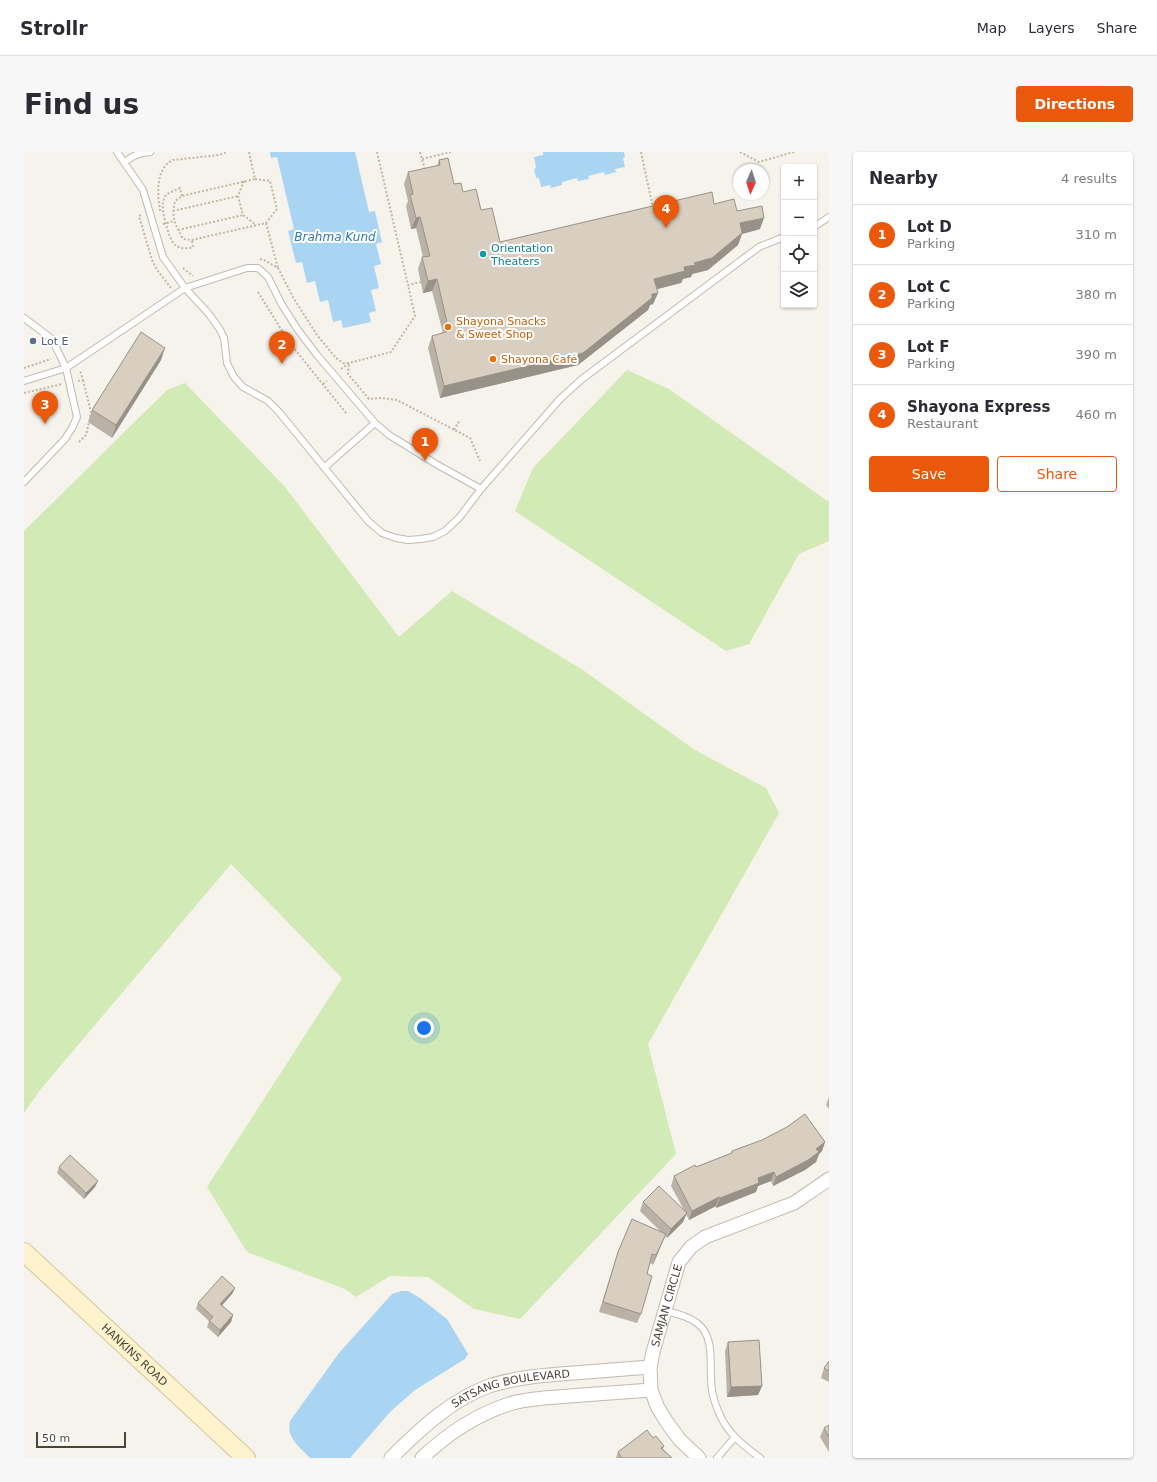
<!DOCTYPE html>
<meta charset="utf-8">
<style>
:root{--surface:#fff;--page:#f7f7f7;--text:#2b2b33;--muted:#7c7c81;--line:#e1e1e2;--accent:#ea580c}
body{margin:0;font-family:"DejaVu Sans",sans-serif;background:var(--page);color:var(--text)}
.controls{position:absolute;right:12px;top:12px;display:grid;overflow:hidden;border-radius:4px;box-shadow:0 1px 3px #0004}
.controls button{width:36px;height:36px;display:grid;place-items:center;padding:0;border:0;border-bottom:1px solid var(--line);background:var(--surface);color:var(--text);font:20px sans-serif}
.compass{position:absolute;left:709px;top:12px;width:36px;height:36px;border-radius:50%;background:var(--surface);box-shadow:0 1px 3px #0004;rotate:183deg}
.scale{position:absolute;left:12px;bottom:10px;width:90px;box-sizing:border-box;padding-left:4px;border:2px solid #4b4439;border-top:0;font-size:11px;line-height:14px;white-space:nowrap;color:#4b4439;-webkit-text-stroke:3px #fff;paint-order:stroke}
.you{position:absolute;left:400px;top:876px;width:14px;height:14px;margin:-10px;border:3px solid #fff;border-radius:50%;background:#1a73e8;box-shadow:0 0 0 6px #1a73e833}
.badge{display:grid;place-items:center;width:26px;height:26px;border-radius:50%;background:var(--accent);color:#fff;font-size:13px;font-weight:700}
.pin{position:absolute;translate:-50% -33px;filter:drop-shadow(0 1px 2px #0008)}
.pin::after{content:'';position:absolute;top:21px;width:14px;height:12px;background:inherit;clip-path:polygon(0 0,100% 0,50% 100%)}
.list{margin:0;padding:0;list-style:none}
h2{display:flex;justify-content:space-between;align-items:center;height:52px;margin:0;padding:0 16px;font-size:17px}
h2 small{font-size:13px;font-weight:400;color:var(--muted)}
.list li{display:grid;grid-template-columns:26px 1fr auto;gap:12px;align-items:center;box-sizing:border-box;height:60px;padding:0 16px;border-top:1px solid var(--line)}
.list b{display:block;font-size:15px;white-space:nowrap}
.list p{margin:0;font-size:13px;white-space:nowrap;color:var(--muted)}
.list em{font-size:13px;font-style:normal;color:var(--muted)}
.actions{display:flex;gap:8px;padding:12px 16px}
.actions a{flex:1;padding:9px 0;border:1px solid var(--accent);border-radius:4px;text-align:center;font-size:14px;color:var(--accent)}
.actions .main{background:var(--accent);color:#fff}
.icon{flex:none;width:22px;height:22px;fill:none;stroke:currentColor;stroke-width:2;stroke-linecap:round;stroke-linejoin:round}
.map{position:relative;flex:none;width:805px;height:1306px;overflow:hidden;border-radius:4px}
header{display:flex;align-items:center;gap:24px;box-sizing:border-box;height:56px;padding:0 20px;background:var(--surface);border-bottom:1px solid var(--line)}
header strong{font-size:19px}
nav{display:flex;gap:22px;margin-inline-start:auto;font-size:14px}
.intro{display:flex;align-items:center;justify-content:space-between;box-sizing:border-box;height:96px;padding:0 24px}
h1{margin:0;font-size:28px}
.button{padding:10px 18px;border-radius:4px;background:var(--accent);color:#fff;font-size:14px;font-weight:700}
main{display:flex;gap:24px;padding:0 24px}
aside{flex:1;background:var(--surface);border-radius:4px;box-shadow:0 1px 3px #0004}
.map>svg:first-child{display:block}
</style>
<header>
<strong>Strollr</strong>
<nav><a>Map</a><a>Layers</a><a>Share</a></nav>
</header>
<div class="intro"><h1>Find us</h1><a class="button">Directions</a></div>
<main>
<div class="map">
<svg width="805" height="1306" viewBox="0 0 805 1306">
<rect width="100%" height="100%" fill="#f6f3ec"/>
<!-- green -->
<path fill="#d2eab5" d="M603,218L645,237L805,350V389L775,402L725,492L702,499L491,359L509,316Z
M161,231L261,335L375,485L428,439L559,518L671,598L742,636L755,661L624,892L652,1002L496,1167L450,1157L404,1125L366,1124L332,1145L321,1137L223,1100L183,1035L318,826L207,712L16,938L0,961V379L143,238Z"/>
<!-- water -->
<path fill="#a9d4f2" d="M246,0H331L345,60L351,59L358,90L352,92L357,112L350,114L355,136L347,138L352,159L345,161L347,170L319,176L317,168L309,170L304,148L296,150L291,129L283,131L278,110L272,111L264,79L270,77L253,5L247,6Z
M519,0H600L601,5L599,6L601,15L591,17L592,20L581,23L580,20L564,24L565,27L554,29L553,26L538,30V33L527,36L526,33L517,35L515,26H512L510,17L512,16L510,5L519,3Z
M377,1139H384L396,1146L423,1167L444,1202L441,1207L391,1238L367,1259L326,1306H286C275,1294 262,1286 266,1269L315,1201L368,1142Z"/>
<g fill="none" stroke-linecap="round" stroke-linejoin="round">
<!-- service casing -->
<g stroke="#c2bbae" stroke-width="8">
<path id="service" d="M93,0L119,38L139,105L161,136L184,161L195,176L200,186L203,211L210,225L219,235L244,249L255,260L344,369L358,381L372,386L384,388L397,387L409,385L421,379L435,366L457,337L536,247L558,227L735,95L760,85
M101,10C109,3 116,1 126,0
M790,75L805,65
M0,166L28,187L42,216L53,265L48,276L41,287L0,330
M0,229L42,216L161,136L223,116H234L244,125L258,153L274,178L293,203L351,271L365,283L412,312L457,337
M301,315L351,271
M641,1159C651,1161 664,1164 673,1171C693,1186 684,1216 688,1238C689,1245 692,1254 695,1261C703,1281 719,1293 736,1306
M693,1306L711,1285"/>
</g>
<!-- minor casing -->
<g stroke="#c2bbae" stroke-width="15">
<g id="minor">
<path id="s1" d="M367,1306C396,1277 429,1246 468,1233C495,1225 523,1223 550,1221C575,1219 601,1217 626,1215"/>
<path d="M398,1306C423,1282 452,1263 485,1252C504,1246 525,1246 545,1244C573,1242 600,1240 627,1238"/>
<path id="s2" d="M675,1306L656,1288L644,1272L634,1256L627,1238L626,1215L629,1200L655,1110L667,1095L681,1085L770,1051L805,1027"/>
</g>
</g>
<!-- secondary casing -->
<g stroke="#d6c79b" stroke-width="20">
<g id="secondary">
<path id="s3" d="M0,1100L222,1306"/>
</g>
</g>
<!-- path -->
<path stroke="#c4b79f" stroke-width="2" stroke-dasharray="2 2" stroke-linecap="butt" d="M225,0L231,27
M353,0L384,133L397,130
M396,0L401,18
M617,0L629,56
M716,0L735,10L770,0
M398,7L427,0
M231,27L246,29L253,57L242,71L168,88L159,87C151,72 147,66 151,49L158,44Z
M220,29L214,44L219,63L232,73
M158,44L156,36L143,42C141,44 140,47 139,50C137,58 145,88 151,93C156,97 163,97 169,95L168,89
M135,58H136C133,42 132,15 149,8L195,3L203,0
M149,59L214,44
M117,63L115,64L128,108L133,118L147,136
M242,71L254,116
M139,72L150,69
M154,78L219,63
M236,107L240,108L254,116L270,147L293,183L312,206L319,211H325L324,222L345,247L357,246L373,248L446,286L456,309
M159,116L169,124
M234,140L265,190L322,261
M0,216L27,207
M317,217L325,211L367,200L391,164L384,133
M59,228L67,260L66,266
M54,229L59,228L56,218
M299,232L303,229
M0,241L38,232
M430,278L436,268
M55,290L62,283L65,270"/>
<!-- service -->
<use href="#service" stroke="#fff" stroke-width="6"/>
<!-- minor -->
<use href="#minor" stroke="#fff" stroke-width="13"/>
<!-- secondary -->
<use href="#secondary" stroke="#fff3cd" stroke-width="18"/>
</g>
<!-- wall -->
<path fill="#bab2a6" d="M415,8L430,32L439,40L457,58L476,90L690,52L713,59L736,77L718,82L714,93L684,118L668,122L667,125L659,127L657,131L633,137L634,141L629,152L626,153L624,158L554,213L416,246L404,196L408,184L419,181L408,139L399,141L394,117L398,105H399L392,76L387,77L382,54L384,49L380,32L384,20L413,14Z
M137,208L88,286L64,270L68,258Z
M805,945V957L802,953Z
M801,990L798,999L795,1002L792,1010L781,1018L749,1034L747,1029L734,1034L732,1040L692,1056V1054L665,1068L662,1062L659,1070L643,1086L641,1084L629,1113L626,1111L623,1122L617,1162L613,1171L575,1160L594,1100L637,1080L616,1059L619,1050L660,1058L647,1034L650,1024L672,1015L707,1001L708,999Z
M35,1015L71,1035L60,1047L33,1021Z
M211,1136L208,1142L198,1153L209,1163L207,1170L194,1185L183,1175L185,1169L172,1157L174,1151Z
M704,1190L738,1234L734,1243L703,1245L701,1199Z
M805,1209V1230L797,1226L800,1216Z
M805,1273V1300L796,1285L800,1276Z
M629,1286L640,1294L639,1297L648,1306H592L594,1300Z"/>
<!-- shaded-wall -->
<path fill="#979187" d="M396,65L392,76L387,77L392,66Z
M740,66L736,77L718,82L714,93L684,118L668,122L667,125L659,127L657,131L626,139L630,127L670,111L716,71Z
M413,127L408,139L399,141L404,129Z
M634,141L629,152L626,153L624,158L554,213L416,246L420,234L628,142Z
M141,196L137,208L88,286L92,273Z
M801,990L798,999L795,1002L792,1010L781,1018L749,1034L752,1025Z
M750,1020L747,1029L734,1034L732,1040L692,1056L696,1046L734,1026Z
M74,1029L71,1035L60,1047L62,1041Z
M695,1045L692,1054L665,1068L668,1059Z
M663,1061L659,1070L643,1086L647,1077Z
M642,1082L638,1091L629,1113L632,1103Z
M211,1136L208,1142L194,1158L196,1152Z
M209,1163L207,1170L194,1185L196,1178Z
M738,1234L734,1243L703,1245L707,1235Z"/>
<!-- building -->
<path fill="#d8cfc1" stroke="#979187" d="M424,6L430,32L437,31L439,40L452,37L457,58L468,56L476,90L688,40L690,52L710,47L713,59L738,54L740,66L716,71L718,81L688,106L670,111L672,113L660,115L661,119L630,127L634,141L628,142V146L559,201L420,234L408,184L425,179L413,127L404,129L398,105L406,104L396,65L392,66L386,43L389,42L384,20L416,13L415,8Z
M117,180L141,196L92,273L68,258Z
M781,962L801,990L792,997L795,1000L784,1008L752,1025L750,1020L734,1026L735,1031L696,1046L695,1045L668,1059L650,1024L671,1013L672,1015L708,1001V999L738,988L763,975Z
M46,1003L74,1029L62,1041L35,1015Z
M635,1034L663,1061L647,1077L619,1050Z
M608,1067L642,1082L632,1103L628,1102L623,1122L628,1124L617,1162L579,1150L594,1100Z
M198,1124L211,1136L196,1152L209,1163L196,1178L185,1169L189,1165L174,1151Z
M735,1188L738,1234L707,1235L704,1190Z
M805,1209V1219L800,1216Z
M805,1273V1285L800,1276Z
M623,1278L629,1286L632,1284L640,1294L637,1296L648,1306H598L594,1300Z"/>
<!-- markers -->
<circle fill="#0f9aa8" stroke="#fff" stroke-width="1.5" cx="459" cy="102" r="4"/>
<g fill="#e8710a" stroke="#fff" stroke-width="1.5">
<circle cx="424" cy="175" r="4"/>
<circle cx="469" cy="207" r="4"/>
</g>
<circle fill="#5c6f8a" stroke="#fff" stroke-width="1.5" cx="9" cy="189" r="4"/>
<g text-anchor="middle" stroke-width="4" stroke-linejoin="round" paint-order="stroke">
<!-- culture labels -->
<g font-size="11" fill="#0d838f" stroke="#fff" text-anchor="start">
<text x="467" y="100">Orientation<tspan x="467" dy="13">Theaters</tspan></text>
</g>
<!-- food labels -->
<g font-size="11" fill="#c56008" stroke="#fff" text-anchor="start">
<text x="432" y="173">Shayona Snacks<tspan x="432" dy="13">&amp; Sweet Shop</tspan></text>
<text x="477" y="211">Shayona Café</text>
</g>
<!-- service labels -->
<g font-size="11" fill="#4e5e75" stroke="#fff" text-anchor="start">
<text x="17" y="193">Lot E</text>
</g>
<!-- street labels -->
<g font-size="11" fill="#4b4439" stroke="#fff">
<text dy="4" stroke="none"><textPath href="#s2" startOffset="171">SAMJAN CIRCLE</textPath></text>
<text dy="4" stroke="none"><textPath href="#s3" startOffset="151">HANKINS ROAD</textPath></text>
<text dy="4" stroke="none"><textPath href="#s1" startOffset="143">SATSANG BOULEVARD</textPath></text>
</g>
<!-- water labels -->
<g font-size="12" font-style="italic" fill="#2e7ab2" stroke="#fff">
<text x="311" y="89">Brahma Kund</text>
</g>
</g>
</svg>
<div class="controls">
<button>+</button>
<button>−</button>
<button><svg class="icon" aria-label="locate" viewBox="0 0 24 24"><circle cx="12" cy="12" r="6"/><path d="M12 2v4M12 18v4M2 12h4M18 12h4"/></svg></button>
<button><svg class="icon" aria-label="layers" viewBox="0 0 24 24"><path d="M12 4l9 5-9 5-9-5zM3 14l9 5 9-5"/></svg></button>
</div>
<svg class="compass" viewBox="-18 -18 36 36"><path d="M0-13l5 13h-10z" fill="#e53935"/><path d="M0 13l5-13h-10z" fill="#7c7c81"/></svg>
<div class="scale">50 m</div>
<div class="you"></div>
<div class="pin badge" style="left:401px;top:309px">1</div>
<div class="pin badge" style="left:258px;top:212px">2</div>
<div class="pin badge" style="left:21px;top:272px">3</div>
<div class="pin badge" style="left:642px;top:76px">4</div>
</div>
<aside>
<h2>Nearby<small>4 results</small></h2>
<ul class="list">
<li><span class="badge">1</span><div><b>Lot D</b><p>Parking</p></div><em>310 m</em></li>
<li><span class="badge">2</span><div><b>Lot C</b><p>Parking</p></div><em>380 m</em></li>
<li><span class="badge">3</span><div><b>Lot F</b><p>Parking</p></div><em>390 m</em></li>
<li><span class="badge">4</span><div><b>Shayona Express</b><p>Restaurant</p></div><em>460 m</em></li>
</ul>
<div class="actions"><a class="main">Save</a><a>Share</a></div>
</aside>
</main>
